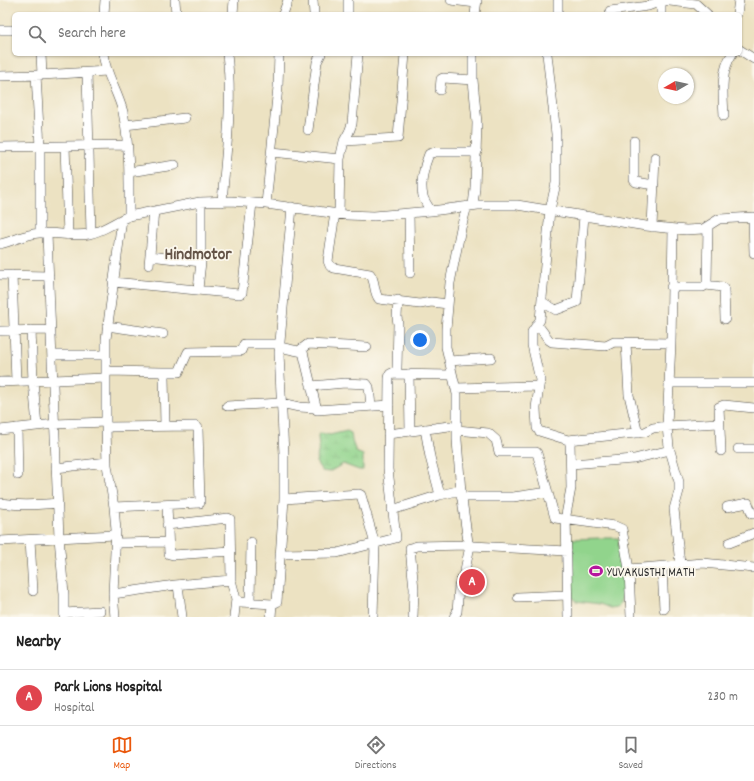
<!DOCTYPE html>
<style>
:root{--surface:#fff;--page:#f2f2f2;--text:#222;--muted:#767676;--line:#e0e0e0;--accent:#ea580c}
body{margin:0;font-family:Dekko,sans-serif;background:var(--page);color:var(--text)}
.compass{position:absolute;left:658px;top:68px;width:36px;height:36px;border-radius:50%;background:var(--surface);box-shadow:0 1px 3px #0004;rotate:261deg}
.you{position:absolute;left:420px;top:340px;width:14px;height:14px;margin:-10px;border:3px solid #fff;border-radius:50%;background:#1a73e8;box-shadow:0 0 0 6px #1a73e833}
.badge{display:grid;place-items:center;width:26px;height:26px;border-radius:50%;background:var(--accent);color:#fff;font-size:13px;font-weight:700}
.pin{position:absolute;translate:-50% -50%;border:2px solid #fff;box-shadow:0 1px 4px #0006}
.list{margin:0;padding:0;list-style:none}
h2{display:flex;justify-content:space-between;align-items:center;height:52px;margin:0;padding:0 16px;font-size:17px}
h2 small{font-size:13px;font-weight:400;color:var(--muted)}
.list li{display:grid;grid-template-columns:26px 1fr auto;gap:12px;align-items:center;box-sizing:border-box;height:56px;padding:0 16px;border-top:1px solid var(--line)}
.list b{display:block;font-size:15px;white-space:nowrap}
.list p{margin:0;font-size:13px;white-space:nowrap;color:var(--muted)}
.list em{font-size:13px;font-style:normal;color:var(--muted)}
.icon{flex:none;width:22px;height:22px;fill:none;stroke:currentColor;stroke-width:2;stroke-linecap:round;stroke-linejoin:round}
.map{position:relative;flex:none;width:754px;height:617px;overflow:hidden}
.search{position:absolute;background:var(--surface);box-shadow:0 1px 3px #0004;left:12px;right:12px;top:12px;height:44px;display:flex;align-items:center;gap:10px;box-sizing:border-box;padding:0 14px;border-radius:6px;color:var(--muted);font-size:15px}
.sheet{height:108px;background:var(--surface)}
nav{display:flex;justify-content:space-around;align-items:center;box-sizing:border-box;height:56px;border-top:1px solid var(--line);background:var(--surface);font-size:11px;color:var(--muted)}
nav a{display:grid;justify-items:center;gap:2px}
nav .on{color:var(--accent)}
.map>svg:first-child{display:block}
</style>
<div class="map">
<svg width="754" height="617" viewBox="0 0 754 617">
<defs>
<pattern id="wetland-marsh" width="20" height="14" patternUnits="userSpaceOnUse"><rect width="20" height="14" fill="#91d48c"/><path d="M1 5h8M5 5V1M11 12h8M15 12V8" fill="none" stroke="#7db679"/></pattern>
</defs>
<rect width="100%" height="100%" fill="#fbf7ec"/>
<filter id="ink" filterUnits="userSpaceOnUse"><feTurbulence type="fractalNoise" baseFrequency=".025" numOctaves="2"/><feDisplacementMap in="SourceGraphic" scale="8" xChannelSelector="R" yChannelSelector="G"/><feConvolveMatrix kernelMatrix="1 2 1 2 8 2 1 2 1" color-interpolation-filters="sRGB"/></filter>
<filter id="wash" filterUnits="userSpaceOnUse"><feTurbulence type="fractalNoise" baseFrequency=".012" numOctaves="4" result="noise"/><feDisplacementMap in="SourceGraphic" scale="16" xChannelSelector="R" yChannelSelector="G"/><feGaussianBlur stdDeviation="0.9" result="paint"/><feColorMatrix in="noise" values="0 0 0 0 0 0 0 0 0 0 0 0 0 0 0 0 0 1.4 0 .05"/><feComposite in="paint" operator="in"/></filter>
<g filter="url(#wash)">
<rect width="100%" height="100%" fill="#ece2c2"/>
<!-- wetland -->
<path fill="url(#wetland-marsh)" stroke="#5e805c" d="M347,431L351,433L352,441L356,452L363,455V470H359L343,464L329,472L322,471L316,462L319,448L318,435L321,433L330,435Z"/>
<!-- pitch -->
<path fill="#91d48c" stroke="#5e805c" d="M600,538H618L619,539C617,554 622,571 627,585L623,592L621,603L617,607L610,608L600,604L576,601L571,597L570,539Z"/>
</g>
<g filter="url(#ink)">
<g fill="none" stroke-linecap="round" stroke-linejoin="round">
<!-- minor casing -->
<g stroke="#484642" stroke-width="10">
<path id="minor" d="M175,0L176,14
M313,0L314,14
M451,0L476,3
M661,0L696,4L707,14
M610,11L648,6L661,1V14
M104,14L105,0
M233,14L234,0
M283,14L288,0
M348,14V0
M475,14L477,0
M558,14V0
M737,14L739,0
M0,30H14
M740,50L754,59
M41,54L42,75
M103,54C106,75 118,92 123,112C130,146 129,182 129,216
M547,54L556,134V183L550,210L540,320L532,332V345L540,380L536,408L537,428L539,431L568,440L570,442L571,488L566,515L568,617
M87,73L91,233
M36,75L40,147V233
M0,76L42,75L107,71
M440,90L441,79L443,78L473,80
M724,116C723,95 720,72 732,54
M125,125L185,118
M308,130L317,62L321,54
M344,141L398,138L405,54
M634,141V180L636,182L654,185
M65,146L68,235
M0,147L127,145
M272,152L340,159
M129,172L175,165
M222,202C226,152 233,103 227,54
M266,204L278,87L279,54
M473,205L475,188L477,123L473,80V54
M467,206L461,228L450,283L446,329V347L457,394V440L461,492L468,542L470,546H473L567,551
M292,207L279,353L284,454V499L359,494L361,495L375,544L373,617
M431,211C428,206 424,201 423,196C420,183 424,166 429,154L435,152H477
M335,213L328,261L330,266L334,268L370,274C376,281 373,292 379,299L420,304L431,302L448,304
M409,213L410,273
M339,214L340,159L344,141L349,132L352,124L358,54
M753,218L754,253
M652,227L655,157
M673,229L671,343L667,426L669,447L679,482V491L674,509L680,564
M47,234L59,538L64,594V617
M0,244C13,241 26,234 39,233C56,232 73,237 89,234C104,231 116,221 129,216L200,202L231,201L266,204L346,215L374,216L431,211L478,205H517L646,226L686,230L703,229L719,219L754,217
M150,256L201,262
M149,265L154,211
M0,275L49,276
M12,275L16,381
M113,282L239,294L242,293L252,203
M706,285L722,287L724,288L725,319
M671,287H703L707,284L708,226
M198,289L201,262V202
M542,302L556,310L577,302L584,216
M537,324L549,340L552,342L606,346L614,342L671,343
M107,326L163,334
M31,330L33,381L37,426
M0,331L51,330
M626,343L629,395L638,433
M279,347L303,352L317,410L389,405
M300,350L308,344L367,347
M52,355H106
M449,361L491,358
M106,371L162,372L164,376L165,426
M162,372H179L188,352L241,351L244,344H280
M390,374L452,375
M409,374L410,431
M0,382L106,378
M669,383H754
M311,386L345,383L367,384L369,387L371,406
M456,388L539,386
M227,406L281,403L299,407L315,408
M106,427L196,426L198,428L200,503L114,507
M17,428L18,475
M425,429L430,457L440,495
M0,430L55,424L106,422
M457,430L488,433L496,440L499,452H536L537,453L555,518L615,526L622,529L629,569L631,617
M388,434L457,425
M568,440L645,432L653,428L667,426L719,423
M738,449H754
M721,451L719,407L724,405L754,408
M571,464L634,459L670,450
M56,468L107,462
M461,497H513L548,492
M0,503C20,506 38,505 58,503
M167,505L169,554L173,555L231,551
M727,507L748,503L752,514H754
M392,510L440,495L461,490
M30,540L33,591
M0,541L115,535
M115,543L167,542
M729,543L754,533
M280,554L337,553L396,538L388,469L389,378L390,374L396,371L397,368L398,324L397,317L398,300
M662,567L664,609
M629,569L703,563L754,568
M231,580L236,599L240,602L272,604L277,602L284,499
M178,585L182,617
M113,594L175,585L231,580L230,519L228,518L167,525
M518,597L567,595
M250,603L251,542
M64,613L100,611
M115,617L113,594L116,530L114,507L107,465L106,427V339L122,219
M234,617L236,599
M271,617L272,604
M413,617L414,589L410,548L417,546L469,545
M454,617L457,612L459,586L465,570L470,546"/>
</g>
<!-- minor -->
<use href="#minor" stroke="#fff" stroke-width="9"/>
</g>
</g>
<!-- icons -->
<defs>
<g id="stadium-bare" transform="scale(1.08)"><path d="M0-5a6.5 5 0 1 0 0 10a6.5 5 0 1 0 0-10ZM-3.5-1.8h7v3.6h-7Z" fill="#b5179e" stroke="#fbf7ec" stroke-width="2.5" paint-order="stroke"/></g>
</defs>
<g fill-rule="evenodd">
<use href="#stadium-bare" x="596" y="571"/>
</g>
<g text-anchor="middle" stroke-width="3.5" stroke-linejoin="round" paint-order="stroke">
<!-- poi labels -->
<g font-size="13" fill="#2b2b2b" stroke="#fbf7ec" text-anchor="start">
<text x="607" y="576">YUVAKUSTHI MATH</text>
</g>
<!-- district labels -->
<g font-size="17" font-weight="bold" fill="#645448" stroke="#fbf7ec">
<text x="198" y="259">Hindmotor</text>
</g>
</g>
</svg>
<svg class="compass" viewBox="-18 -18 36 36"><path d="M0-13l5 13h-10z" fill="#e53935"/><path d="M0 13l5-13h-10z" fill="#767676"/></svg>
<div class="you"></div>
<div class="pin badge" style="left:472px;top:582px;background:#e0444e">A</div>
<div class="search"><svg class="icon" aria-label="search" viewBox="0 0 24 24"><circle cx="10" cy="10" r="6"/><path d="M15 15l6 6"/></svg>Search here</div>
</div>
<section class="sheet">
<h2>Nearby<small></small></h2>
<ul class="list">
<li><span class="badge" style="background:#e0444e">A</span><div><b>Park Lions Hospital</b><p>Hospital</p></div><em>230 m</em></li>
</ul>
</section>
<nav>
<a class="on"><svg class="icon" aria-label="map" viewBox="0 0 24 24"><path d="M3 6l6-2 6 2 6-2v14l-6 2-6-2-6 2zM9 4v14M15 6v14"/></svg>Map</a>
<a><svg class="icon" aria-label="directions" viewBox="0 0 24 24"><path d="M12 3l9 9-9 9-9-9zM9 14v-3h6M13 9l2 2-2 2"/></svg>Directions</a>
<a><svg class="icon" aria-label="saved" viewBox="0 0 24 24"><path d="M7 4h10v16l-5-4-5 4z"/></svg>Saved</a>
</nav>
